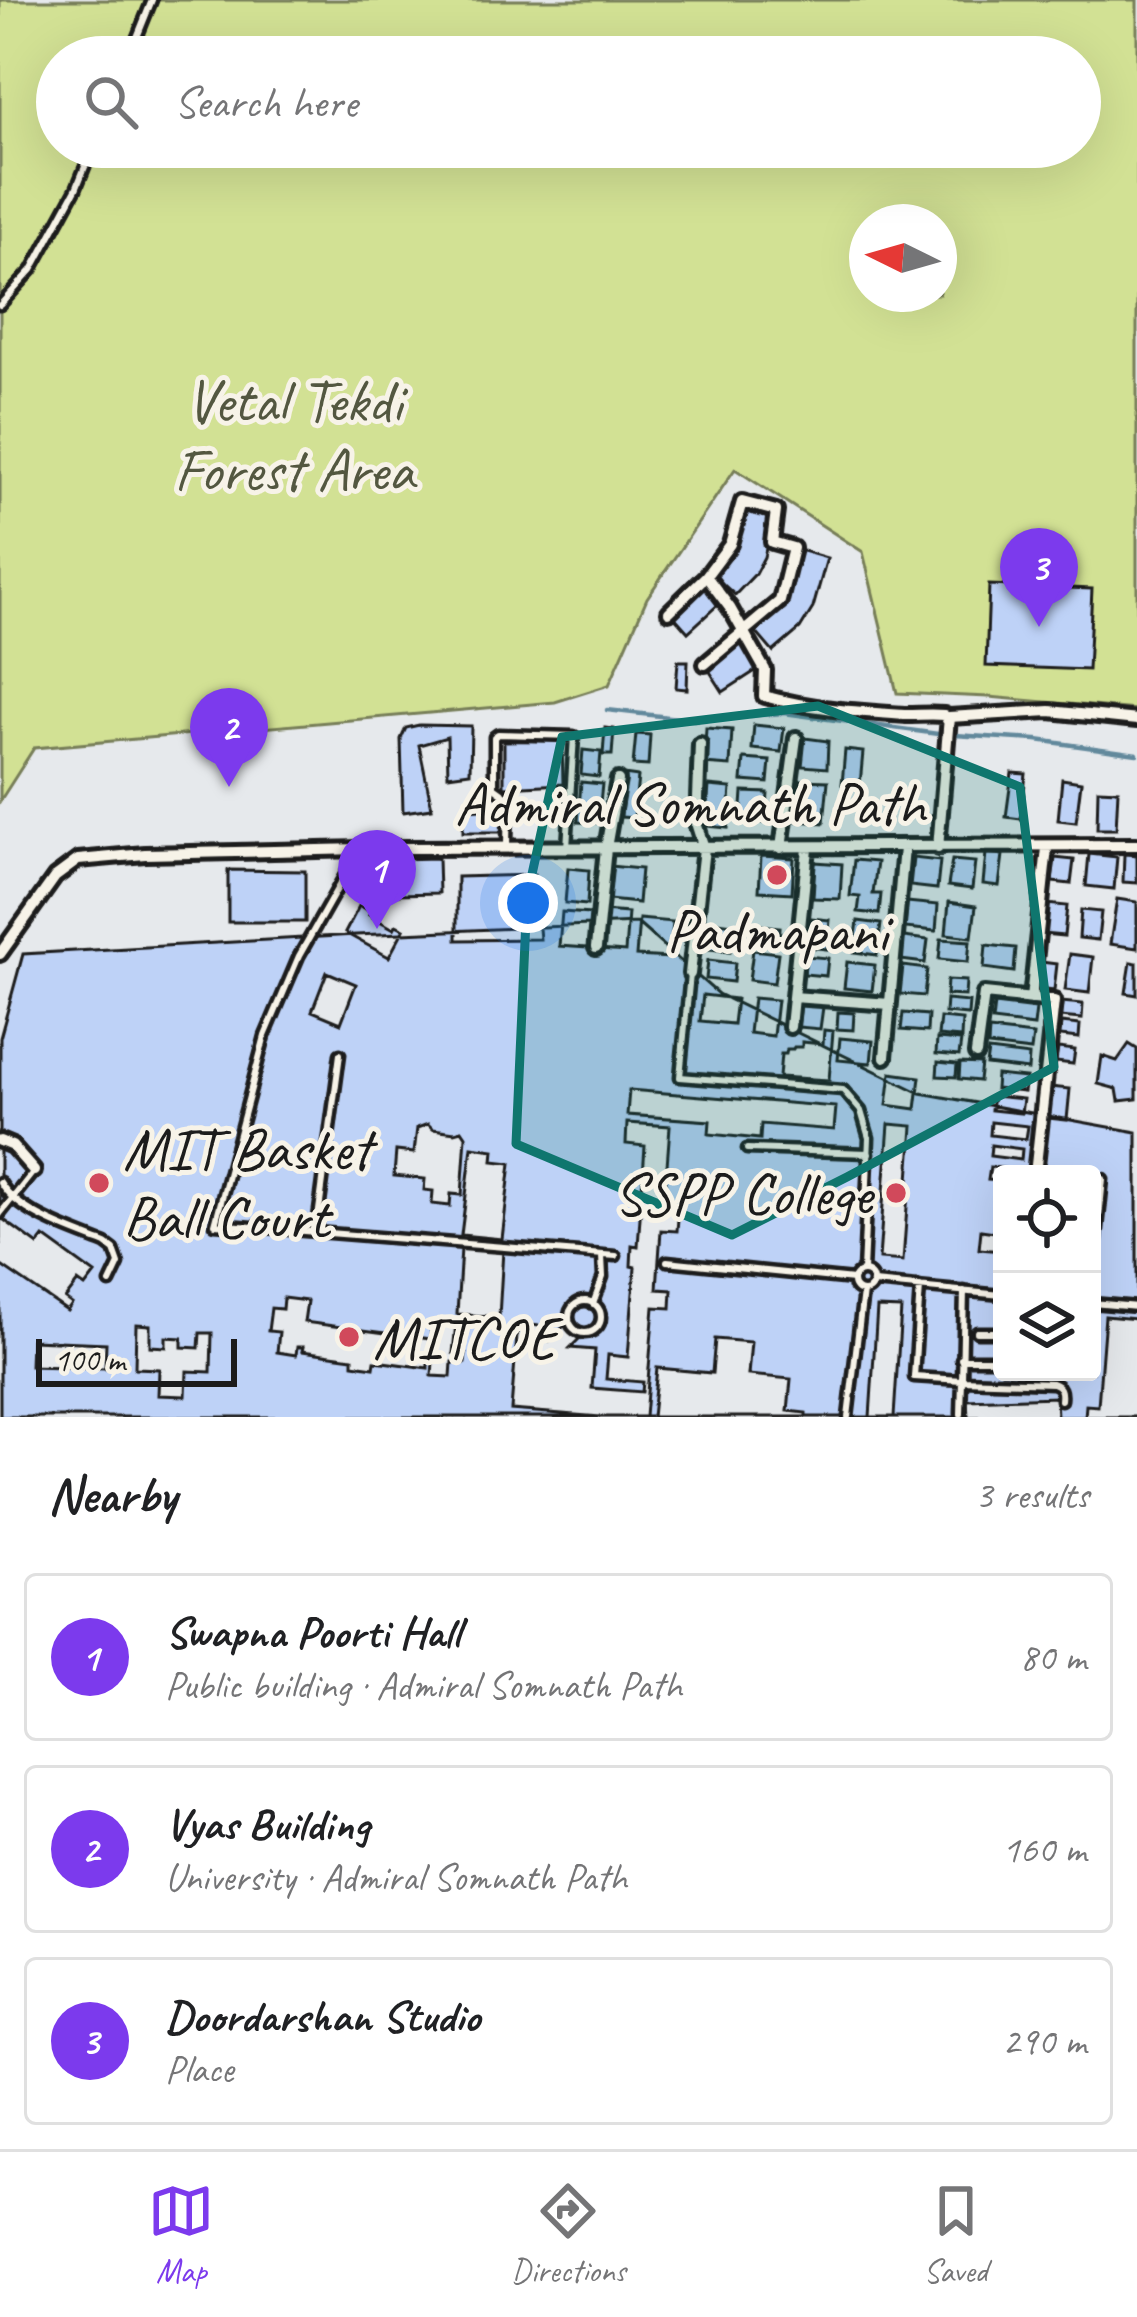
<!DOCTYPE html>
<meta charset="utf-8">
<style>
:root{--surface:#fff;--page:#f2f2f2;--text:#202124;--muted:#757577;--line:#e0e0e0;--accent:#7c3aed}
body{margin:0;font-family:Caveat,sans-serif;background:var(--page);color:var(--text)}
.controls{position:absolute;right:36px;bottom:36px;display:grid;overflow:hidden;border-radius:12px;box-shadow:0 12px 48px #0002}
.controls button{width:108px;height:108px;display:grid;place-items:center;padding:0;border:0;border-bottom:3px solid var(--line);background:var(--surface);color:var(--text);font:60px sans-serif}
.compass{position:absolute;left:849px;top:204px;width:108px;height:108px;border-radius:50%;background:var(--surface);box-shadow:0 12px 48px #0002;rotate:275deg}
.scale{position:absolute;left:36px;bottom:30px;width:201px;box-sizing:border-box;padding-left:12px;border:6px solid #1c1c1c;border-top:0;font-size:33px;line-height:42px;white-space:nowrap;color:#1c1c1c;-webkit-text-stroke:9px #f7f3e8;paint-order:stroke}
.you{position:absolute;left:528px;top:903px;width:42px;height:42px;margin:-30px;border:9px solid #fff;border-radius:50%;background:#1a73e8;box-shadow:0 0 0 18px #1a73e833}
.badge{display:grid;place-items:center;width:78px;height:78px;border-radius:50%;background:var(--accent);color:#fff;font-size:39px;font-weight:700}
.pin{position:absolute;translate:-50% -99px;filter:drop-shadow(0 3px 6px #0008)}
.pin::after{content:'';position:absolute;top:63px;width:42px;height:36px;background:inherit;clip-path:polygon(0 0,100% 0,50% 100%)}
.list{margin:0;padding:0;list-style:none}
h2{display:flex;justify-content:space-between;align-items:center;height:156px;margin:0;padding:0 48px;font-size:51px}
h2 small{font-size:39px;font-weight:400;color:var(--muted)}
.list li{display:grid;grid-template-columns:78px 1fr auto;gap:36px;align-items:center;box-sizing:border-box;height:168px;margin:0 24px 24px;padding:0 24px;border:3px solid var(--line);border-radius:12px}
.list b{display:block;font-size:45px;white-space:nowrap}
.list p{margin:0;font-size:39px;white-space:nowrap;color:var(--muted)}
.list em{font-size:39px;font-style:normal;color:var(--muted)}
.icon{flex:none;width:66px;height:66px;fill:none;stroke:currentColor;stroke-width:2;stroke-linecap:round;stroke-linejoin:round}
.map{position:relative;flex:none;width:1137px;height:1417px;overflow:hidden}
.search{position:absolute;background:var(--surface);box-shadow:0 12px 48px #0002;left:36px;right:36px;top:36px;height:132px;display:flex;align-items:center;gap:30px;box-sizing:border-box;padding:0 42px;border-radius:66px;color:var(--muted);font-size:45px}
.sheet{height:732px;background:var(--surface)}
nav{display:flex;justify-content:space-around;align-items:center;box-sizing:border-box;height:168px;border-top:3px solid var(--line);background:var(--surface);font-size:33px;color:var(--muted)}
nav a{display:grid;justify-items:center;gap:6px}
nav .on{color:var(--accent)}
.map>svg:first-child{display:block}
</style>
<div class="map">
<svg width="1137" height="1417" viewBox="0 0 1137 1417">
<rect width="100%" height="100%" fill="#e6e9ec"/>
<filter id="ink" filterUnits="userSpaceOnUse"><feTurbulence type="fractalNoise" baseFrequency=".00833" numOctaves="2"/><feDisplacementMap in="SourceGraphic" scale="24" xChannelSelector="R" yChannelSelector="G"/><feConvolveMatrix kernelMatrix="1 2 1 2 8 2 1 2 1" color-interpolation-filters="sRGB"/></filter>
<g filter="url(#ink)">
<!-- green -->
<path fill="#d2e194" stroke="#777e58" stroke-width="3" fill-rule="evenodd" d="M0,0H1137V710L989,697L897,693L863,552L735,469L647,598L609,685L555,702L34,748L0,801ZM57,57H1080V147H57ZM867,222H939V294H867Z"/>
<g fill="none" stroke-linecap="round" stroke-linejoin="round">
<!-- stream -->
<path stroke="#62899c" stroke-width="4.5" d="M607,710L695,720L784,713L938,734L1037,740L1137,754"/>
</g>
<!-- building -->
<path fill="#bed2f7" stroke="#1c1c1c" stroke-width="3" fill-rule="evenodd" d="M744,506L774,513L764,557L755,574L735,595L713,575L733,554Z
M799,550L827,558L813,608L800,629L773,652L755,631L785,605Z
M705,583L722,601L688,632L672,614Z
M989,585L1092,589L1088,670L986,666Z
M743,643L760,668L723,692L707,667Z
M678,661H688L687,689L676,688Z
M419,725L471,726L470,772L448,775L447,737L419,745L432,808L403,812L401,739L406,728Z
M754,725L784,728L781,752L752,749Z
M605,728L614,729L612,755H603Z
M706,728L732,730L730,766L704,764Z
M636,734L650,735L648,766L633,765Z
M805,738L828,741L827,768L802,766Z
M562,740L563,784L504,787V741Z
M583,750L601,752L599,777L581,775Z
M845,750L863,752L860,785L842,784Z
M744,759L770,761L768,783L742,781Z
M1012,773L1026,774L1021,819L1006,817Z
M624,775L638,777L634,818L621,817Z
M1062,779L1081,782L1076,822L1058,820Z
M801,780L828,781L824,823L797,821Z
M581,782L602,784L598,823L578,822Z
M709,786L731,788L728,828L706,826Z
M1098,789L1118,790L1116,829H1097Z
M743,792L768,793L766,823L741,821Z
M503,808L504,832H463V810Z
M986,853L1003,855L999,886L983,884Z
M1089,854L1117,857L1114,889L1086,886Z
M1124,854L1137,855V883L1123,882Z
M761,856L794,858L792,893L759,891Z
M438,858L439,893L396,894V859Z
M913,858L940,861L937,889L910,886Z
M1055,858L1074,860L1071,884L1052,882Z
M854,860L877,862L873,894H881L879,914L858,912L860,897L850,896Z
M952,860L975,862L972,889L948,886Z
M815,862L842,864L840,899L813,898Z
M610,866L641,869L638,903L608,900Z
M568,868L589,870L587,905L565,903Z
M228,870L305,871V922H228Z
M534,875L540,939L457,940V877Z
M1117,899L1137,902V948L1110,944Z
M907,902L938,905L936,931L905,928Z
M949,902L976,906L972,937L946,934Z
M1046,904L1067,906L1064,936L1042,934Z
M359,906L371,912L369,915L394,929L396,925L404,929L389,957L345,933Z
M1081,910L1101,912L1098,940L1079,938Z
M602,911L628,913L625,952L599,950Z
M562,912L590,914L587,948L559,946Z
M811,918L830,920L827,949L808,947Z
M639,919L673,922L670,958L636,956Z
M711,921L733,924L730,951L708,949Z
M858,921L881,924L877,955L854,952Z
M637,923L718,994L921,1093L1137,1132V1417H0V1038L23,954L356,935ZM1002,1174H1092V1372H1002Z
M759,925L780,927L779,944L758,942Z
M904,937L928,940L925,963L901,960Z
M941,939L970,941L968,962L939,959Z
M986,945L1016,948L1014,972L984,968Z
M753,950L778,953L774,983L749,980Z
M1070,954L1093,957L1089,993L1065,990Z
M806,956L828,958L826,976L804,974Z
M708,960L735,963L733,982L706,979Z
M847,962L875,965L872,991L844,988Z
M1041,962L1057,964L1054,990L1038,988Z
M1131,962L1137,963V995L1126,993Z
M903,966L927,969L924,996L900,994Z
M327,972L356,984L341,1023L312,1011Z
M947,980L966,981L965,996L946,995Z
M703,995L736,999L733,1024L700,1021Z
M753,998L777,1000L773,1036L749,1033Z
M946,1000L969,1002L968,1015L945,1013Z
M1061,1002L1083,1004L1082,1019L1059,1017Z
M801,1004L823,1007L820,1029L798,1027Z
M994,1004L1036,1009L1034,1026L992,1021Z
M838,1012L854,1013L853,1030L837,1029Z
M903,1013L928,1015L927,1032L901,1030Z
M940,1018L962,1020L961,1038L938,1036Z
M1061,1023L1080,1025L1079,1038L1060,1036Z
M824,1030L833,1031L829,1080L779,1077L781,1054H786L787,1049H793L794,1047H802V1042L823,1044Z
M989,1030L1033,1035L1031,1051L988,1046Z
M840,1038L873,1041L871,1063L838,1060Z
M937,1039L961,1041L959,1056L936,1054Z
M1129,1044L1137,1049V1099L1119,1101L1117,1089L1098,1084L1102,1056L1117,1061Z
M1058,1048L1075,1050L1073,1064L1056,1062Z
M988,1051L1029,1056L1028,1070L986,1065Z
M938,1062L957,1064L956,1077L937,1076Z
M960,1063L981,1064L979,1081L959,1079Z
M891,1073L920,1077L916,1109L887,1105Z
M996,1075L1026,1078L1024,1092L995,1089Z
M1050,1087L1070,1089L1067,1120L1047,1118Z
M629,1090L836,1107L834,1130L761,1124L760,1139L709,1134L710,1121L627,1115Z
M993,1096L1023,1099L1021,1113L991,1110Z
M991,1122L1028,1126L1026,1139L990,1135Z
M627,1123L670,1126L664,1205L679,1206L677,1231L661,1230L657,1289L672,1290L671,1308L654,1307L645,1417H601L511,1410L518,1324L552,1327L551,1339L565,1325L579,1339L570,1348L595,1350L592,1388L642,1392L643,1382L606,1379L608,1355L628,1357L635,1267L631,1266L632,1245L638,1246L645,1146L626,1144Z
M428,1124L433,1129L455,1132L462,1130L466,1136L462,1195L451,1194L450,1206L432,1204L433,1191L424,1190L425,1179L394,1176L396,1151L414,1153L417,1128Z
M889,1124L913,1126L903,1261L879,1259Z
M991,1145L1022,1149L1021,1160L990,1156Z
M472,1147L494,1150L493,1161L511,1163L502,1239L461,1235Z
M990,1167L1012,1169L1011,1174H1002V1181L988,1180Z
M0,1217L38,1245L44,1237L95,1274L85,1287L78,1282L65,1299L72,1304L67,1311L0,1265Z
M981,1230L1002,1233V1251L979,1249Z
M461,1248L503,1250L499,1317L457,1314Z
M283,1298L307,1301L304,1322L430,1339L432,1321L456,1323L453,1353L466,1354L465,1363L452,1362L451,1377L432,1376L433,1361H428V1368L375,1361L374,1367L353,1364V1358L302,1351L303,1347H297L296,1355L277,1352L279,1332L268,1331L271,1308L282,1309Z
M877,1308L901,1309L894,1417H870Z
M1105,1316L1137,1319V1417H1085L1086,1405L1098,1406Z
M136,1324L150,1325V1346L166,1347V1337L182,1338V1347L199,1348L200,1333H212L211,1372L187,1371L186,1396L158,1395L159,1369L135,1368Z
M715,1339L751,1342L748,1375L791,1379L788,1411L806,1413V1417H652L657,1368L712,1373Z
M31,1340L106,1343L105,1368L30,1366Z
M1056,1397L1057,1417H968L967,1400Z"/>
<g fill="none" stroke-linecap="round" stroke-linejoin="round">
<!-- lane casing -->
<g stroke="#1c1c1c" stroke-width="15">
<path id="lane" d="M129,57L152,0
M0,305L32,270L76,189L93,147
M507,845L508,797L494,787V737L498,734L574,736L567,848
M358,852L299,956L265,1036L215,1224L616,1256
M690,974L680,1077L843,1090L861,1111L869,1138L863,1271
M747,1149L869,1153
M0,1182C18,1214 73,1231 106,1244L114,1250L119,1264L110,1283
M0,1214L34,1171
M316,1233L340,1054
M667,1261L853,1280
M853 1282a10 10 0 1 1 20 0a10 10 0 1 1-20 0Z
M874,1283L1002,1295
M920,1287L914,1377L962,1380L961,1414
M1092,1287L1103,1179
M964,1291L962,1380L1052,1383C1061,1386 1062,1391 1061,1400
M569 1317a16 16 0 1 1 32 0a16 16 0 1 1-32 0Z
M1092,1303L1137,1307
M593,1304L603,1277L602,1256
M977,1332H1002
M961,1359H1002
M848,1417L863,1292"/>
</g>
<!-- street casing -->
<g stroke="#1c1c1c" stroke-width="20">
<path id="street" d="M706,576L730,608L765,670L764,696C810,709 859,712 906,715C919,715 932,714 944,715L947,720
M669,612L706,576L730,544L742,502L776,511L772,542L793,548L780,601L705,664
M781,848L796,738
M938,848L949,717L1050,711L1137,720
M596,948L606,848L618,780
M0,954L55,877L78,860L145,854L406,848L1137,845
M690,974L704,848L697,826L700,744
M793,997L890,1004
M1031,999L1047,848
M790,1027L808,848
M976,1054L984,994L1054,1001L1035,1174
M885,1057L904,848
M0,1141L12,1146L34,1171"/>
</g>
<!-- lane -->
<use href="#lane" stroke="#f7f3e8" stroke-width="6"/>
<!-- street -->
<use href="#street" stroke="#f7f3e8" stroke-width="10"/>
</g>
</g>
<!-- marked area -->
<path fill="#0f766e" fill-opacity="0.2" stroke="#0f766e" stroke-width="9" stroke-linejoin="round" d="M818,706L1020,787L1054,1067L847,1177L732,1235L516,1144L527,897L562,737Z"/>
<!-- markers -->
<g fill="#d1495b" stroke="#f7f3e8" stroke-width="4.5">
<circle cx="777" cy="875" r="12"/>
<circle cx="99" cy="1183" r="12"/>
<circle cx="896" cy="1193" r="12"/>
<circle cx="349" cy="1337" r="12"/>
</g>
<g text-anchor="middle" stroke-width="10" stroke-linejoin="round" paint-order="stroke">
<!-- park labels -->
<g font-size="60" fill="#535740" stroke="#f7f3e8">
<text x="294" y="421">Vetal Tekdi<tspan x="294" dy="69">Forest Area</tspan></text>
</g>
<!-- street labels -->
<g font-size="60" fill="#1c1c1c" stroke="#f7f3e8">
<text x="690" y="824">Admiral Somnath Path</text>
</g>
<!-- poi labels -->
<g font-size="60" fill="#1c1c1c" stroke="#f7f3e8" text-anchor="start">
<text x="777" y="951" text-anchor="middle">Padmapani</text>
<text x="123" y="1169">MIT Basket<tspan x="123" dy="69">Ball Court</tspan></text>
<text x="872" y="1214" text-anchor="end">SSPP College</text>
<text x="373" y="1358">MITCOE</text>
</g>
</g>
</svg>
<div class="controls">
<button><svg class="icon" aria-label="locate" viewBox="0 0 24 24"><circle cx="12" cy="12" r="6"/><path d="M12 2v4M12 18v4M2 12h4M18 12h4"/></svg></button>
<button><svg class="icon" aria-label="layers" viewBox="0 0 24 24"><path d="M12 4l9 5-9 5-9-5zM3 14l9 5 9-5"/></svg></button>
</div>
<svg class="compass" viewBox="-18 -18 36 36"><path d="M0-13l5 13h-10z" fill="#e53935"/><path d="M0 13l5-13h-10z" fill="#757577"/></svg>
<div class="scale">100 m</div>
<div class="you"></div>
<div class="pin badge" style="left:377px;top:929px">1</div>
<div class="pin badge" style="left:229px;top:787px">2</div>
<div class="pin badge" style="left:1039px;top:627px">3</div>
<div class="search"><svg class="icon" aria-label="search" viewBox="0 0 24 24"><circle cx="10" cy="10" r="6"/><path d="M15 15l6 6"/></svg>Search here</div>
</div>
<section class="sheet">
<h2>Nearby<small>3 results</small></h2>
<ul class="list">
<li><span class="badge">1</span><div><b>Swapna Poorti Hall</b><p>Public building · Admiral Somnath Path</p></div><em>80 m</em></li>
<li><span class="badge">2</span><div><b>Vyas Building</b><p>University · Admiral Somnath Path</p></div><em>160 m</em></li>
<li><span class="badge">3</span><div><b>Doordarshan Studio</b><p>Place</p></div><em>290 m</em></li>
</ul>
</section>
<nav>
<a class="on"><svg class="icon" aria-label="map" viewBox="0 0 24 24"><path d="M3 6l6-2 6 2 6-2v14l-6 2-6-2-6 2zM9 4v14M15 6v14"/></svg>Map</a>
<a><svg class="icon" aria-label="directions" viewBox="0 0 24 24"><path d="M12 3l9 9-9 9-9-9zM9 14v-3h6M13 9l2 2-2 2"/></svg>Directions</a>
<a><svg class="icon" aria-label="saved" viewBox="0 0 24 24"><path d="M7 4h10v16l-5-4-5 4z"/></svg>Saved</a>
</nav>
